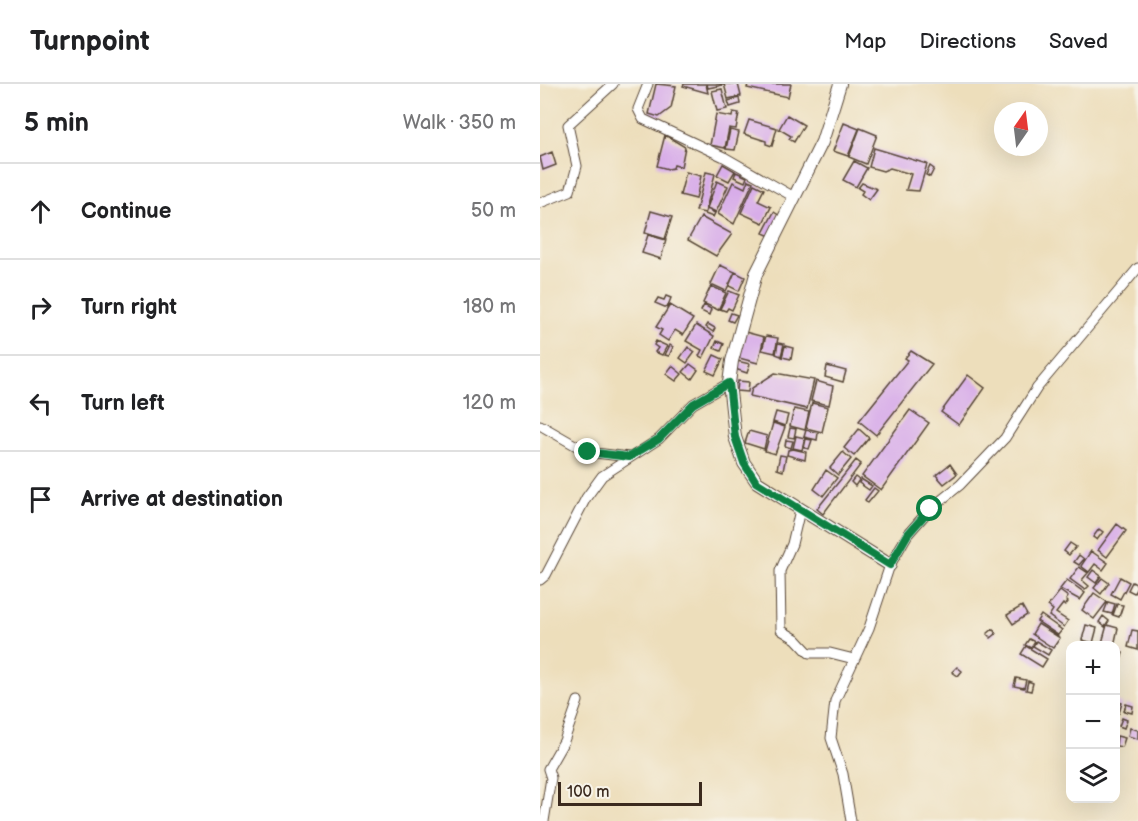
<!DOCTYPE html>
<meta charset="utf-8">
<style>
:root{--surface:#fff;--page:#f6f6f6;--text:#202124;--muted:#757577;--line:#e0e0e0}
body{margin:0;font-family:"Balsamiq Sans",sans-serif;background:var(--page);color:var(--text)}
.controls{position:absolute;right:18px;bottom:18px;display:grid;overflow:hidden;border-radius:12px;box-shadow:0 6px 24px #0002}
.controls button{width:54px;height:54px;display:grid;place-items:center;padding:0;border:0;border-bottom:2px solid var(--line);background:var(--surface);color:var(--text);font:30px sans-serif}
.compass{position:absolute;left:454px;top:18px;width:54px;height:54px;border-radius:50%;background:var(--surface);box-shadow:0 6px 24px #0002;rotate:14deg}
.scale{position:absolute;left:18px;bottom:15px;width:144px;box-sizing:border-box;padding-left:6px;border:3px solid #3b2a1e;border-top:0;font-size:16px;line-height:21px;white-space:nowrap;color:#3b2a1e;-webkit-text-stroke:4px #f7f3e8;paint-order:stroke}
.stop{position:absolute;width:18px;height:18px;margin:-14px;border:4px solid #0b8043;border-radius:50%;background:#fff}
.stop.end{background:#0b8043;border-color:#fff;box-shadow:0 2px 6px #0008}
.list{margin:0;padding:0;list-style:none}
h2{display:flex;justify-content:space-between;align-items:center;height:78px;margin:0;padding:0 24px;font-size:26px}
h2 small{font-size:20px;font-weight:400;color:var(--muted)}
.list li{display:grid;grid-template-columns:39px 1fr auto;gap:18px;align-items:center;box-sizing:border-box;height:96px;padding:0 24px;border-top:2px solid var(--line)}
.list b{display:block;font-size:22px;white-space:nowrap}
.list em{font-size:20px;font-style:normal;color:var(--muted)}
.icon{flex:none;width:33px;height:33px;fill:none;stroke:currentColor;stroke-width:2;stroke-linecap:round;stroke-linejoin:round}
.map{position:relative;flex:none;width:598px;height:737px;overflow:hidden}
header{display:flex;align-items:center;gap:36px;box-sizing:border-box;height:84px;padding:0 30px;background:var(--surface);border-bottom:2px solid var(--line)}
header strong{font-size:28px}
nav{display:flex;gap:33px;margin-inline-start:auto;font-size:21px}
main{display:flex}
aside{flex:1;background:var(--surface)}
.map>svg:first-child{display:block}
</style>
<header>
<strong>Turnpoint</strong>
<nav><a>Map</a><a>Directions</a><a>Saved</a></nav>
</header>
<main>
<aside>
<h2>5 min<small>Walk · 350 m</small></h2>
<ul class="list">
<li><svg class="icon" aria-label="ahead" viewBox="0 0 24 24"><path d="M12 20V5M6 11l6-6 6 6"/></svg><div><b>Continue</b></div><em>50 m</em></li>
<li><svg class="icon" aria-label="right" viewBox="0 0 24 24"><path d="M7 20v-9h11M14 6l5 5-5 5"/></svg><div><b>Turn right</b></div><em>180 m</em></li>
<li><svg class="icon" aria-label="left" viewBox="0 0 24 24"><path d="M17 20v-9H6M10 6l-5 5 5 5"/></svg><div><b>Turn left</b></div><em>120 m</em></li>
<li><svg class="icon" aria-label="arrive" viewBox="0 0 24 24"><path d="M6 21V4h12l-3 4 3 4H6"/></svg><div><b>Arrive at destination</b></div></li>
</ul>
</aside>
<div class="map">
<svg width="598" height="737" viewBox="0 0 598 737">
<rect width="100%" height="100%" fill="#f7f3e8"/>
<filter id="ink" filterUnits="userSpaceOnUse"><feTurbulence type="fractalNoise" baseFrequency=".0167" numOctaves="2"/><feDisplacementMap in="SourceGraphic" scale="12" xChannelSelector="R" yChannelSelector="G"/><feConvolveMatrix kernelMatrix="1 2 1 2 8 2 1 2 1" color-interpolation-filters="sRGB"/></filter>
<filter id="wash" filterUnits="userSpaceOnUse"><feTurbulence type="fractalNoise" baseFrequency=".008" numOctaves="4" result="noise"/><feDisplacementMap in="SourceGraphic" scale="24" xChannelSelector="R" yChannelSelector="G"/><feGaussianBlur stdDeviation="1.35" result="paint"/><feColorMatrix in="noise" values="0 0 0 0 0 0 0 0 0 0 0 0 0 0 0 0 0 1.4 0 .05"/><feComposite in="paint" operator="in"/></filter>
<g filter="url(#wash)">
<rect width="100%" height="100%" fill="#eddebb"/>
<g id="blocks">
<!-- building -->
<path fill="#d8ade9" d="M116,0L136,2L131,24L119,33L109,30Z
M144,0H166L168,9L143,2Z
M167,0H183V1L168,4Z
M184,0H198L201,12L188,15Z
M208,0H251L248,13L207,4Z
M182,5L187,25L177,27L172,7Z
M199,14L200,20L190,23L188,17Z
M193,28L199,29L196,45L189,44L185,64L170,61L176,30L192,33Z
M247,31L264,41L254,58L249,55L251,52L239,45Z
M209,36L237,44L232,62L226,60V57L204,50Z
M304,39L319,45L308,72L293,67Z
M320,44L337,51L326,80L309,73Z
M190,46L199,48L195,66L186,65Z
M125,51L145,63L141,83L134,81L133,84L128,85L117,82Z
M334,64L387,80L379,107L366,106L371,90L350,84L343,87L329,83Z
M12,68L16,81L3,86L0,73Z
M314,77L327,84L316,103L303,96Z
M183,80L195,87L189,97L177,91Z
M390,82L394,85L390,93L386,91Z
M146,88L161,92L156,115L140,111Z
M166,88L175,90L165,129L156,127Z
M196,88L207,93L205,98L194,93Z
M208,96L213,98L194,140L178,130L193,98L205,104Z
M177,97L188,102L176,128L167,124Z
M322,99L337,105L329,116L321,110L323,107L318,104Z
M214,100L224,105L218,117L231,123L223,139L201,129Z
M167,125L175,129L173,133L165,130Z
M111,127L132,133L125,155L105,149Z
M234,128L240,132L230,152L223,149Z
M161,133L192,150L176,172L148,156Z
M108,151L126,156L121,175L102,169Z
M180,181L195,188L186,207L171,200Z
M195,188L205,193L199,207L189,202Z
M171,202L186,209L178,226L163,219Z
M189,207L199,211L192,226L188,224L186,227L180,225Z
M126,212L131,214L127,224L115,219L118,214L124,216Z
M130,221L153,235L143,251L135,246L128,257L119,251L122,246L116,243Z
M164,221L171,225L169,231L161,227Z
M191,229L197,231L193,238L188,236Z
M168,240L175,244L173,248L166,243Z
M156,241L174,252L163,274L159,272L162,266L146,257Z
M205,248L224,253L218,279L199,274Z
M226,252L238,254L235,269L222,266Z
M116,257L127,262L122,271L115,268L118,264L114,261Z
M177,257L184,260L181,267L174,264Z
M238,259L244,260L241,272L236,270Z
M130,261L133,263L129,272L125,271Z
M245,262L253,264L251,275L242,273Z
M148,263L155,268L147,279L140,274Z
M371,267L392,280L336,351L319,337L368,276L365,274Z
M174,271L183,275L175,291L166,287Z
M197,277L210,280L207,289L195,285Z
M150,280L158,286L152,295L143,288Z
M132,282L142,290L136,297L126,290Z
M287,282L306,287L303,298L285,293Z
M235,289L274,296L267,325L210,312L212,304Z
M428,291L445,304L419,341L401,328Z
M198,297L209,298L208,308L197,307Z
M276,297L293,302L289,321L271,317Z
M272,319L288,323L282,348L266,344Z
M254,325L269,328L265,346L250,342Z
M370,326L389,339L341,406L322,392Z
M236,328L248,331L245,342L233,338Z
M233,339L245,343L235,370L225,367Z
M250,344L256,345L254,354L248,353Z
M319,345L329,354L314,372L304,364Z
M266,346L278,349L277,356L264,353Z
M209,347L227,352L224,365L205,359Z
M256,352L265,354L262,366L253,364Z
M266,355L272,356L269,365L264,364Z
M246,356L253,357L251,364L245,362Z
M253,365L266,368L265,376L247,371L248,366Z
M303,368L311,375L298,391L290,384Z
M240,371L246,372L243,387L237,385Z
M316,376L321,380L283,430L277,425Z
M410,380L417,390L404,400L396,391Z
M286,386L297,394L283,412L274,405Z
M315,393L319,396L315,402L311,398Z
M321,395L332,402L329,406L319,399Z
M334,404L338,407L328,419L325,416Z
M577,440L586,447L567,473L558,466Z
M559,445L563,448L557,456L553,453Z
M530,459L536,463L529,471L524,467Z
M551,467L568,479L563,486L555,480L549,488L541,482Z
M539,471L544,475L539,481L534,478Z
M539,483L548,489L542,496L549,502L545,506L530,495Z
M553,486L561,492L556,499L548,493Z
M580,493L589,498L580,515L571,510Z
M562,494L569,499L561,510L554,504Z
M527,496L545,509L540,516L520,505Z
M592,498L598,501L594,509L588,506Z
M520,507L528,513L526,516L528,518L525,522L523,520L516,529L528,537L524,543L509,532L513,526L508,522Z
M554,509L567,518L554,535L542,526Z
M568,518L575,520L572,530L564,528Z
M577,520L583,521L579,533L573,531Z
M482,522L487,531L473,540L467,531Z
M501,531L522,546L518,551L497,537Z
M563,532L569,537L565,543L559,538Z
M498,540L520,554L513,564L492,550Z
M546,541L557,544L553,559L542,556Z
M567,541L578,544L574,562L562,559Z
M453,545L456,550L451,554L447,550Z
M592,546L598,547V566L588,563Z
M489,555L495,558L491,564L485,561Z
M496,557L511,566L508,571L493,562Z
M486,562L507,575L502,583L481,570Z
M576,567L583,569L580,579L576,578Z
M417,583L422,587L418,592L412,588Z
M476,594L486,596L484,604L474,602Z
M488,597L493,599L491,607L486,606Z
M576,617L582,619L579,629L576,628Z
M586,620L593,622L592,629L584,627Z
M582,634L587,636L584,644L579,642Z
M590,644L598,646V655L588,652Z
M577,652L585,654L582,663L576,662Z"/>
</g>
</g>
<g filter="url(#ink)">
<use href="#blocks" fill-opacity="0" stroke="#564536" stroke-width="1.5"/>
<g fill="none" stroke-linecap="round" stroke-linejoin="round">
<!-- street casing -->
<g stroke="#564536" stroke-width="11">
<path id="street" d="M108,0L98,25L103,35L184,73L254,113
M0,119L30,107L37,82L28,41L73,0
M0,341L47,368L89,373
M260,426L252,460L240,487L241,546L256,555L269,569H290L314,575
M0,496L6,491L46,414L62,392L119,355L153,320L189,299
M4,737L11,694L8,685L24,657L38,617
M311,737L303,690L291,654L295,617L329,544L350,481L368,450L390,425L420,401L465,354L497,304L598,184"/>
</g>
<!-- secondary casing -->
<g stroke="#564536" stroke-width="14">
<path id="secondary" d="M300,0L282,58L216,190L192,277L189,299L195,353L204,379L217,398L350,481"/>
</g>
<!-- street -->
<use href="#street" stroke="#fff" stroke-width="9"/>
<!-- secondary -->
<use href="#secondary" stroke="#fff" stroke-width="12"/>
</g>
</g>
<g fill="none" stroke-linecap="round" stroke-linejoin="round" filter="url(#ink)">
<!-- route -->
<path stroke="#0b8043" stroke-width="8" d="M48,368L89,373L119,355L153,320L189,299L195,353L204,379L216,398L350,481L368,450L390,425"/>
</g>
</svg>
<div class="controls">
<button>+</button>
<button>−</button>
<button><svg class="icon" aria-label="layers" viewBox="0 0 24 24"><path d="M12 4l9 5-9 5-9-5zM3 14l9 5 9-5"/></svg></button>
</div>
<svg class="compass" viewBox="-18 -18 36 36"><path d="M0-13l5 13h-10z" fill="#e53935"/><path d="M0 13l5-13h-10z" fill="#757577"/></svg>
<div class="scale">100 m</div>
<div class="stop" style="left:390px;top:425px"></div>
<div class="stop end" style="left:48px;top:368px"></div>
</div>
</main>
